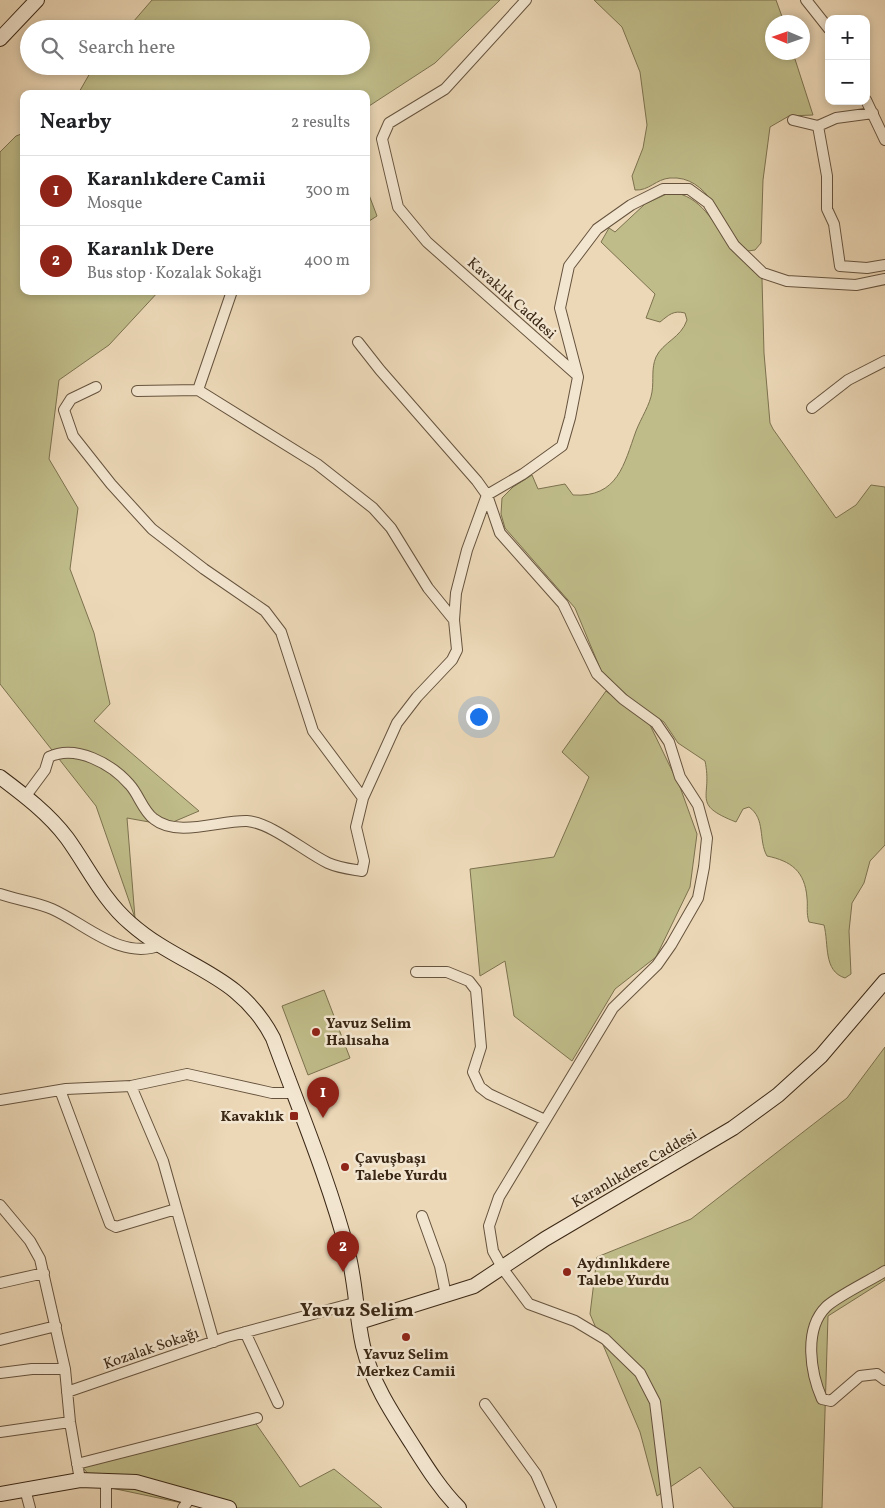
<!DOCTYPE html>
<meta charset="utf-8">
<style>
:root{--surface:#fff;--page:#f2f2f2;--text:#202124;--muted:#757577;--line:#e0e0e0;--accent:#8f2418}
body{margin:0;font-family:Vollkorn,serif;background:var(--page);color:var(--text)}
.controls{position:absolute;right:15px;top:15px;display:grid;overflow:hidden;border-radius:10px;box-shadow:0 2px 8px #0003}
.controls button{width:45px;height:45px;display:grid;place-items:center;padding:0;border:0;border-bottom:1px solid var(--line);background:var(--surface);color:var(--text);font:25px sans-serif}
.compass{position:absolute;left:765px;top:15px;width:45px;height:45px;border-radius:50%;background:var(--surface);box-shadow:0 2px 8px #0003;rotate:272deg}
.you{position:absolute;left:478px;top:716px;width:18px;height:18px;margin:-12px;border:4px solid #fff;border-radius:50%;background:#1a73e8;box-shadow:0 0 0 8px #1a73e833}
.badge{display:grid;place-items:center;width:32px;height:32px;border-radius:50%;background:var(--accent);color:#fff;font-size:16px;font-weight:700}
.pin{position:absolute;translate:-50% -41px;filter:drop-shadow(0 1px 2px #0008)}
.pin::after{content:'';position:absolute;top:26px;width:18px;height:15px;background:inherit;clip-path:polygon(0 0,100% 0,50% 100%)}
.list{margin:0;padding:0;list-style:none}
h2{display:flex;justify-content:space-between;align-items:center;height:65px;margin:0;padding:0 20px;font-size:21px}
h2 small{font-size:16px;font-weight:400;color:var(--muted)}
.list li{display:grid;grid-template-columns:32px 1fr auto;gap:15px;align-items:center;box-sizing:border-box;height:70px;padding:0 20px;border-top:1px solid var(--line)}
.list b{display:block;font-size:19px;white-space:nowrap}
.list p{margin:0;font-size:16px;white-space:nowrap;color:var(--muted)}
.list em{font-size:16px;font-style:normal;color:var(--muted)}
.icon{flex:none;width:28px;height:28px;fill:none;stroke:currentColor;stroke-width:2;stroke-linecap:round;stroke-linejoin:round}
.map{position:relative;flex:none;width:885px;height:1508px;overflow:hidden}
.search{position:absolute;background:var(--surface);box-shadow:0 2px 8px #0003;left:20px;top:20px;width:350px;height:55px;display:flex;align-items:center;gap:12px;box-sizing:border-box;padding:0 18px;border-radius:28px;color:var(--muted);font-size:19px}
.panel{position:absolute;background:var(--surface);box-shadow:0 2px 8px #0003;left:20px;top:90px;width:350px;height:205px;border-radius:10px}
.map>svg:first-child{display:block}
</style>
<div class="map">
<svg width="885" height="1508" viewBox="0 0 885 1508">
<rect width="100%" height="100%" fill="#ecd8b7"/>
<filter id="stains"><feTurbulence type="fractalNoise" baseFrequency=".004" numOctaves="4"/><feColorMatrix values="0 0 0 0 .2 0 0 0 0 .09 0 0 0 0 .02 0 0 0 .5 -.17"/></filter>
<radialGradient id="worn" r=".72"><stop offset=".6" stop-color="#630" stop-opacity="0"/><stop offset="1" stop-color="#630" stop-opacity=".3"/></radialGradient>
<!-- green -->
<path fill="#bfbc89" stroke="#7c724f" d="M152,0H500L435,63L366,108V94H78L94,66H361V29H127Z
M594,0H776L784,22H772V52L793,53L813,115L789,116L770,127L763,180L761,243L755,250L748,251L742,246C721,223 709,175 670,178C656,179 649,191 635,190L632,176L643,148L647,125L640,72L622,27Z
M24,133V291H159L109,345L59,380L49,459L78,508L70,569L94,633L110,704L94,721L199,811L166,825L127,818L135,918L96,806L0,684V152L16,136Z
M366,187L377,216L366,223Z
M671,192C702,196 713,223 730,245C740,257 752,267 762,279L764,353L770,423L773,429L836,518L856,505L871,485L885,487V845L870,861L864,883L852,903L849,931L851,974L845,978C823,971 829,944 824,925L809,922C806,913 808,906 807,898C805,871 791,861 767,856C758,840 766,819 749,807L743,809L736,822C690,804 713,798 705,761L678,743L664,722L639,706L602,673L575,608L505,528L501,514L502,498L513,487L532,475L538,489L565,484L573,495C618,498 624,464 636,431C641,418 650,405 652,392C654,379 651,369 656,357C663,342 681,338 687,320L685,313C673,310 669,315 660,322L646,318L655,294L601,242L609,228L615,232L645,204Z
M606,691L650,725L680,787L697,834L690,887L656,957L615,989L572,1061L514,1016L505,961L480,976L470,869L554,857L589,777L562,752Z
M324,990L350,1058L308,1075L282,1006Z
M885,1047V1280L828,1316L822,1508H734L700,1467L657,1496L640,1432L590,1314L597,1257L691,1219L847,1098Z
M252,1418L300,1487L334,1469L382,1508H206L97,1485L81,1465Z"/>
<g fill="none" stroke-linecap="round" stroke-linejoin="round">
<!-- street casing -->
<g stroke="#66533e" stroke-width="12">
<path id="street" d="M526,0L445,89L389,123L382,139L398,207L427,242L577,375
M806,0L829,29
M866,100L885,140
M793,120L818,126L836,118L873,113
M818,126L827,176V209L834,224L840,266L867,268L885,265
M232,291L198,390L317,464L373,508L391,528L428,588L454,620
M96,387L71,399L64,410L73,436L111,484L152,529L204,569L265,611L281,632L313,731L363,798
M137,391L198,390
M812,408L848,380L885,361
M25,797L45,770L49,757C76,744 112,764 130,785C139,795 143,811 154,819C178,838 220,820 247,821C272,823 305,852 328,863C339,868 350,869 362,871L364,861L356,827L363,798L397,723L417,697L452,660L457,650L454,620L456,593L467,550L487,495L477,481L380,370L358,342
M0,894C17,900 36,902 52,909C86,924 121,961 161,945
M416,972H447L469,981L476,990L481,1047L473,1072L480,1087L489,1094L545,1120
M131,1086L163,1161L214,1342
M60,1090L110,1224L116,1227L176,1209
M0,1100L66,1089L131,1086L187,1074L272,1093H294
M0,1205L30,1241L40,1259L65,1369L70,1422L80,1480
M422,1216L440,1266L446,1295
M885,1271C871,1280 836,1297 826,1307C803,1330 811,1374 822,1399L831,1401L860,1376L877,1374L885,1380
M0,1283L44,1273
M245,1332L278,1403
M0,1340L56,1326
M0,1373L32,1369H65
M67,1392L227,1337L358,1302
M485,1404L536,1474L551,1508
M0,1432L70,1422
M77,1464L257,1418
M106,1481V1508
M25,1489L30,1508
M183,1508L191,1497
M668,1508L655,1402L640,1373L605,1339L575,1321L529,1304L503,1269L493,1251L489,1226L499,1197L613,1008L657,965L671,945L698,898L704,867L707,838L698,805L680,777L669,742L656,723L623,699L597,674L563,604L500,533L487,495L523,474L562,446L570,418L578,377L560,308L569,266L597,229L631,205L663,189H689L708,203L734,245L763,273L787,281L856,285L885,279"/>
</g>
<!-- secondary casing -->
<g stroke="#3a2715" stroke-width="16">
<path id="secondary" d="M0,39L37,0
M0,777C24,795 49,814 67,838C88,867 103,900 130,923C182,969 238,971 273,1038C299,1109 329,1180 348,1253C356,1284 356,1315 363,1346C372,1383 392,1413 412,1444C426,1466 440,1489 459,1508
M359,1322L474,1286L545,1239L733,1128L778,1095L821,1056L885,981
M0,1494L80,1480L136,1482L229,1508"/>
</g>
<!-- street -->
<use href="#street" stroke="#f3e6d0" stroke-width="10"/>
<!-- secondary -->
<use href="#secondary" stroke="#f3e6d0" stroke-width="14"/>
</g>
<!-- markers -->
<g fill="#8f2418" stroke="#f3e6d0" stroke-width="2">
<circle cx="316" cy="1032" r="5"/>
<rect x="289" y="1111" width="10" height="10" rx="2.5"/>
<circle cx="345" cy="1167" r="5"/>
<circle cx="567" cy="1272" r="5"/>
<circle cx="406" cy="1337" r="5"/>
</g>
<g text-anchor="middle" stroke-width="5" stroke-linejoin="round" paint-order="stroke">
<!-- street labels -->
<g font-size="15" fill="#3a2715" stroke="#f3e6d0">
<text transform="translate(512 298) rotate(42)" y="5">Kavaklık Caddesi</text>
<text transform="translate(634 1168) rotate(-30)" y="5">Karanlıkdere Caddesi</text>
<text transform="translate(151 1348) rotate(-19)" y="5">Kozalak Sokağı</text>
</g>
<!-- poi labels -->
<g font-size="15" font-weight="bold" fill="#3a2715" stroke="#f3e6d0" text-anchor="start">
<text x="326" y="1028">Yavuz Selim<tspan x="326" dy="17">Halısaha</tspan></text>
<text x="284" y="1121" text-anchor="end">Kavaklık</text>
<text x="355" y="1163">Çavuşbaşı<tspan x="355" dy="17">Talebe Yurdu</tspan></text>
<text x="577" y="1268">Aydınlıkdere<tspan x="577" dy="17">Talebe Yurdu</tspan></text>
<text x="406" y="1359" text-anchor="middle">Yavuz Selim<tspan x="406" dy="17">Merkez Camii</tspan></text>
</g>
<!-- district labels -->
<g font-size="20" font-weight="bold" fill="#3a2715" stroke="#f3e6d0">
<text x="357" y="1316">Yavuz Selim</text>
</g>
</g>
<rect width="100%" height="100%" filter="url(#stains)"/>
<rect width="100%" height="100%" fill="url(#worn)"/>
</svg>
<div class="controls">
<button>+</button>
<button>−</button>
</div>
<svg class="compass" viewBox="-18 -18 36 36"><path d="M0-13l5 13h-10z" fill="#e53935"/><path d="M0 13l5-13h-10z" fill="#757577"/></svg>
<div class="you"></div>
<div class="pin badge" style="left:323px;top:1118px">1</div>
<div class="pin badge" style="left:343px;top:1272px">2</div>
<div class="search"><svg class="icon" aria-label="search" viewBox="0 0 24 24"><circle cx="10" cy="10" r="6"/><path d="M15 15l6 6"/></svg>Search here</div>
<section class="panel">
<h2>Nearby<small>2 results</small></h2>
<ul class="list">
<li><span class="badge">1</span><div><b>Karanlıkdere Camii</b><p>Mosque</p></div><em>300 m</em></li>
<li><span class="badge">2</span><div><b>Karanlık Dere</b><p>Bus stop · Kozalak Sokağı</p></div><em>400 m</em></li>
</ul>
</section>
</div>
